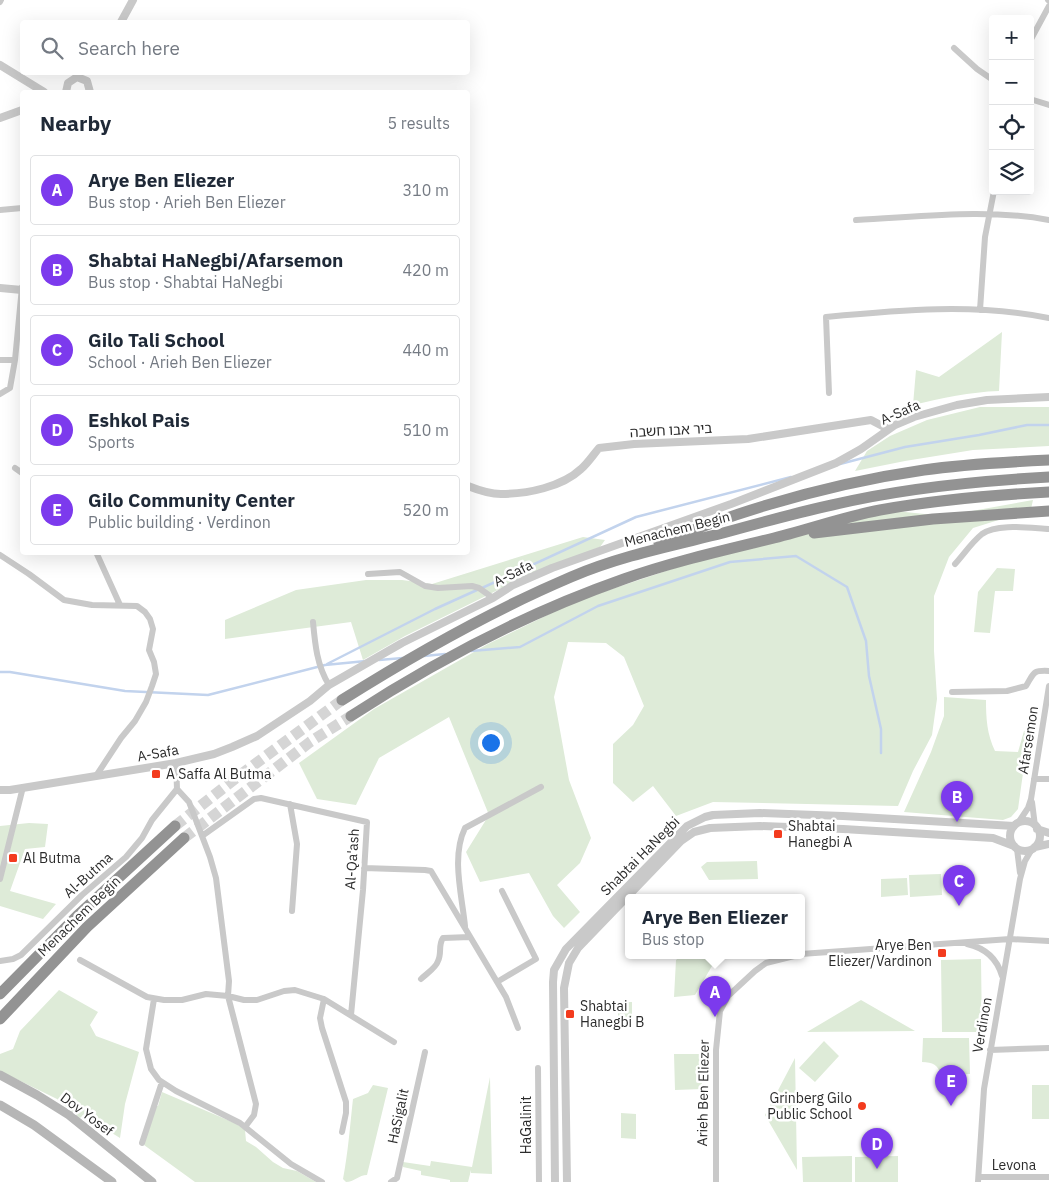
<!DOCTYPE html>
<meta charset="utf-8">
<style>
:root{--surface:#fff;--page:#f2f2f3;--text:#1f2937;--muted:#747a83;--line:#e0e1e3;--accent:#7c3aed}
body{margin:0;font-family:"IBM Plex Sans","Noto Sans Hebrew",sans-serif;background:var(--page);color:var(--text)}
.controls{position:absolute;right:15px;top:15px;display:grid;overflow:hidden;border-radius:5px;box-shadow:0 5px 20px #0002}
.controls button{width:45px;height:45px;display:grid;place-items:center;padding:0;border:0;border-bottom:1px solid var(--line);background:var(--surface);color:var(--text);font:25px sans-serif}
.you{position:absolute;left:490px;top:742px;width:18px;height:18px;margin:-12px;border:4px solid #fff;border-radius:50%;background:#1a73e8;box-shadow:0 0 0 8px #1a73e833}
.badge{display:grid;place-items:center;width:32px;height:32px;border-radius:50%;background:var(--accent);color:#fff;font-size:16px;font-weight:700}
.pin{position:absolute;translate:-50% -41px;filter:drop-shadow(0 1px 2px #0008)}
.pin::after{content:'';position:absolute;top:26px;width:18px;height:15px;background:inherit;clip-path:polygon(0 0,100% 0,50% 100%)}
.popup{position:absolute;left:625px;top:894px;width:180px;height:65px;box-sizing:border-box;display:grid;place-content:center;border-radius:5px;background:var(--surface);filter:drop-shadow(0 1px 4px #0005);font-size:16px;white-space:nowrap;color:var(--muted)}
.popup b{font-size:19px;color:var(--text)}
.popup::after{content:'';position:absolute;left:50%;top:100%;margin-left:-10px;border:10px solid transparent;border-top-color:var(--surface)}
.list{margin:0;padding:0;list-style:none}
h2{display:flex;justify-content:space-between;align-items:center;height:65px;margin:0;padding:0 20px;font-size:21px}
h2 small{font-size:16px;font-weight:400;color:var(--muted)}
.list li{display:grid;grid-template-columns:32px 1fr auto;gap:15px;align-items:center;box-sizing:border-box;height:70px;margin:0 10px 10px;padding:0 10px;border:1px solid var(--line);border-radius:5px}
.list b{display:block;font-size:19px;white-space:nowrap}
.list p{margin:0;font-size:16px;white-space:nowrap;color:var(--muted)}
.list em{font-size:16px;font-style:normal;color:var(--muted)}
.icon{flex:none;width:28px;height:28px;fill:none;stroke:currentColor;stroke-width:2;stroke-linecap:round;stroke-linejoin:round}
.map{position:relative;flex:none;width:1049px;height:1182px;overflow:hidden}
.search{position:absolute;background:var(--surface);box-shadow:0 5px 20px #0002;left:20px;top:20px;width:450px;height:55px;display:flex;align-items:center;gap:12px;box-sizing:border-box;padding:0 18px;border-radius:5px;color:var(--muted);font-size:19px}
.panel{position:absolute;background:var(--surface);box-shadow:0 5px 20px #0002;left:20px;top:90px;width:450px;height:465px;border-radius:5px}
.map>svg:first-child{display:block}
</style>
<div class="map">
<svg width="1049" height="1182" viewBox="0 0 1049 1182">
<rect width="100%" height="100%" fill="#fff"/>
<!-- green -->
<path fill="#deebd8" d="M1002,332L999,391C970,392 942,398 913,405L916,370L939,377Z
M980,407H1049V446L973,450L905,461L855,471L867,451L890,436L927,420Z
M1033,500L1029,518H1005L973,528L949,557L934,596V651L937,699L932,735L913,771L898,806L713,802L676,816L653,786L633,802L613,783V744L633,725L644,706L624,657L606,643L568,642L554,697L569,780L591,838L580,863L557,885L580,912L564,928L553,916L529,873L480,882L466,852L489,815L449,717L379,758L356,805L317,799L299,763L374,709L488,644L576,601L675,568L876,509L944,516Z
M583,537L605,540L600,547L520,579L405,636L363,660L351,622L225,639V620L296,590L366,580H402L432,584Z
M997,568L1015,569L1013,591H995L990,633L974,632L978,592Z
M944,697L986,700C986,719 987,734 995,751L1018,752L1024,731L1029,730L1018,809L1011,817L1003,820L904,812L931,752L944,716Z
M29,823L48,824L45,847L25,849L10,891L56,904L43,919L0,906V826Z
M757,861L758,879L709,880L701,867L707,862Z
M941,874L942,895L910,897L909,875Z
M907,878L908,895L881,897V879Z
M681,956H722L712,966L695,995L674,997L676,960Z
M981,959L982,1032H942L941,960Z
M59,990L98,1012L90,1025L96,1036L139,1052L125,1104L120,1138L83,1115L80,1118L57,1099L0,1071V1054L13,1049L20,1031Z
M861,1000L915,1031L807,1032Z
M618,1002H632V1022H618Z
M923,1038H969L970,1074L941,1075C938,1065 933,1062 922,1062Z
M824,1041L839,1056L815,1082L799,1068Z
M674,1054H701L702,1089L675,1090Z
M795,1058L797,1170L765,1115Z
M490,1077L492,1174L471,1173V1170L468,1182H450V1180L421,1175V1171L403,1167V1162L430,1166L431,1161L472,1167Z
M373,1085L388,1088L367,1175C359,1175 354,1182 346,1182L343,1179C348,1153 350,1126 353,1099L368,1093Z
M1032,1085H1049V1119H1032Z
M162,1092L237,1124L245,1130L246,1141L256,1147L273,1162L283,1168L297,1171L316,1182H195L144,1145L155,1106H158Z
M621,1113L636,1114V1139L621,1138Z
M852,1156V1182H803L802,1157Z
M898,1156V1182H855V1157Z"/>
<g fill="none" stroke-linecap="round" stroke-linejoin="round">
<!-- stream -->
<path stroke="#c2d3ed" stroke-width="2.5" d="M840,464L905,447L979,435L1027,425H1049
M482,588L636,517L791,477
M471,651L520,647L598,606L730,562L796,556L847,587L866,641L869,676L881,729V753
M424,656L445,654
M379,660L403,658
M327,664L435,609L477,590
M0,672H10L125,691L208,695L325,665L366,661"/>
<!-- motorway-tunnel -->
<path stroke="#d5d5d5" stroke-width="11" stroke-dasharray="11 5.5" stroke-linecap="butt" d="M175,826L236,778L342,700
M184,838L310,742L351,716"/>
<!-- minor -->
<path stroke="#c9c9c9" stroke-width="6" d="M1048,0L1049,1
M0,2L1,0
M1030,41L1049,6
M954,48L977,69L993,80
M1030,99L1049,105
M0,210L22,208
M856,220C919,217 986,208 1049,220
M980,310L985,237L994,191
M0,360H15
M829,393L826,317C899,310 976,303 1049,318
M0,394L10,388L15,360L22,287
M15,468L22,473
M96,552L120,605
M0,555L29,574L64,600L92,605L137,606L145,612L150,619L153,629L149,650L154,662L156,674L152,686L146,702L135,721L121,738L96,776
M955,564C964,554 972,542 982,534C997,523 1030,528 1049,529
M368,574L400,572L425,586L438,588L472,586L479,588L493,598
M313,622C315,644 317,666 329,685
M952,692L1007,691L1026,686C1034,673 1032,670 1049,671
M176,763L177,789L189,802L210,857L216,878L229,981L228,996L256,1104L254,1115L245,1127
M1034,779H1049
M1032,802L1035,826
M290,804L297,844L292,911
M1018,823L1028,808L1031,799L1049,686
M202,836L254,799L261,798L367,822L363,890L351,1015
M1017,849L1020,873
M364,868L425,870L431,871L506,997L518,1028
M0,879L23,787
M465,926C462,895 451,857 465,828L541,787
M967,944C985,948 997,958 1002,976
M801,954L1010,939L1049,941
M80,960L147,997L164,1000H182L206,994L228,996L244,1000H257L284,991L295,990L324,999L394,1042
M0,961L13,959L21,955L82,895L126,857L142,838L152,820L177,789
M421,979C426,974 436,968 438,961C442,953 438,945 443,938L470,937
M497,982L536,959L502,891
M154,999L146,1049L151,1069L159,1080L176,1091L240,1123L291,1164L322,1182
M324,999L320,1018L322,1028L346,1102V1113L342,1132
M990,1050L1049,1048
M538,1068L539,1182
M142,1143L162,1082
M979,1177H1049
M391,1182L397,1178L425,1052
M716,1182V1050L720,1011L728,996L755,971L766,963L794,956
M978,1182L984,1089L1020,879L1025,861L1032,849"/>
<!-- tertiary -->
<path stroke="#c9c9c9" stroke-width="8" d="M121,22L133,0
M0,65L44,92
M66,92L68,83L77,77L87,81L90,92
M0,118L22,110
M0,288L22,290
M468,486C478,490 490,494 501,494C527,494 562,487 581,469C588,463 593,455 599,448L634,444L748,439L871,420L888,429
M0,790H10L176,763L214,754L232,747L257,736L310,701L329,685L402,643L493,598L513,585L552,568L731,504L836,463L861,449L895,425L914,417L957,405L987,400L1049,397
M1010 836a15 15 0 1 1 30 0a15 15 0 1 1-30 0Z
M1037,829L1049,833
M1035,847L1049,844
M555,1182L553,982L554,970L566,949L687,826L705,817L713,815L760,813L843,816L1014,826
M567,1182L564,988L569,963L578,948L681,841L694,832L710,828L760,826L843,829L993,838L1014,846"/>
<!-- secondary -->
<path stroke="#b6b6b6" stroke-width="9" d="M0,1075L37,1095L69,1115L152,1182
M0,1105L34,1125L112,1182"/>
<!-- motorway -->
<path stroke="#939393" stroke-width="11" d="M814,533L933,519L1049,511
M659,543C744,509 833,483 924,470C965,464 1007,462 1049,460
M342,700C415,654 491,611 571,577C620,556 671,546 723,533C759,523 795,513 832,505C903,488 976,481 1049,477
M351,716C437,660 527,613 624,579C672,562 721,551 770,539C807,530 843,517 880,510C936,500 992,495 1049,492
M0,994L77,916L175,826
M0,1019L87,927L184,838"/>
</g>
<!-- markers -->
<g fill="#f33b1e" stroke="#fff" stroke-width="2">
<rect x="151" y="769" width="10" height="10" rx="2.5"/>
<rect x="773" y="829" width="10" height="10" rx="2.5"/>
<rect x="8" y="853" width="10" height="10" rx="2.5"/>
<rect x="937" y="948" width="10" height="10" rx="2.5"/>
<rect x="565" y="1009" width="10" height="10" rx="2.5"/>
<circle cx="862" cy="1106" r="5"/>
</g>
<g text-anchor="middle" stroke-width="5" stroke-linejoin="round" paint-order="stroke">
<!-- street labels -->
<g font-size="14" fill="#2c2c2c" stroke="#fff">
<text transform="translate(900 412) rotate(-24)" y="5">A-Safa</text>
<text transform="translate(671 430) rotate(-3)" y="5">ביר אבו חשבה</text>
<text transform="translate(677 529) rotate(-14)" y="5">Menachem Begin</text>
<text transform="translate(513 573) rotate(-27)" y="5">A-Safa</text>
<text transform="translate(1028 740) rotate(-81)" y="5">Afarsemon</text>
<text transform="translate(158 753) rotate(-10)" y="5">A-Safa</text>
<text transform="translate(640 856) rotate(-45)" y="5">Shabtai HaNegbi</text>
<text transform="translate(352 859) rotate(-86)" y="5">Al-Qa'ash</text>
<text transform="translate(88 875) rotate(-42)" y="5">Al-Butma</text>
<text transform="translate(79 916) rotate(-44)" y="5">Menachem Begin</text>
<text transform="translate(982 1025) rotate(-80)" y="5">Verdinon</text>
<text transform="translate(703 1093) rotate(-89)" y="5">Arieh Ben Eliezer</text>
<text transform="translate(87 1114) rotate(37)" y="5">Dov Yosef</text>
<text transform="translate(398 1116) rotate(-78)" y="5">HaSigalit</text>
<text transform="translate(526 1125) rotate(-90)" y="5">HaGalinit</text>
<text x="1014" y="1170">Levona</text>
</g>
<!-- poi labels -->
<g font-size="14" fill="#2c2c2c" stroke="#fff" text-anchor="start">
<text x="166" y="779">A Saffa Al Butma</text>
<text x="788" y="831">Shabtai<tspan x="788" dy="16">Hanegbi A</tspan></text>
<text x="23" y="863">Al Butma</text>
<text x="932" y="950" text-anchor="end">Arye Ben<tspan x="932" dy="16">Eliezer/Vardinon</tspan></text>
<text x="580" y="1011">Shabtai<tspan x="580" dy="16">Hanegbi B</tspan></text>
<text x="852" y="1103" text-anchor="end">Grinberg Gilo<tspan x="852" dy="16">Public School</tspan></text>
</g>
</g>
</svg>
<div class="controls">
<button>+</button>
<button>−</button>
<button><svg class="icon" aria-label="locate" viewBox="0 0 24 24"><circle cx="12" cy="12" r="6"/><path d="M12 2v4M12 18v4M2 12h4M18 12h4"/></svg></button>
<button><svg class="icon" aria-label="layers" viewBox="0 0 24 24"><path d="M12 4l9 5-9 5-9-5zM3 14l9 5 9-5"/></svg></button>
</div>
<div class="you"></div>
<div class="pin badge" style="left:715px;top:1017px">A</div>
<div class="popup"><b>Arye Ben Eliezer</b>Bus stop</div>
<div class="pin badge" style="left:957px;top:822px">B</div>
<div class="pin badge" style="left:959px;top:906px">C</div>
<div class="pin badge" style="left:877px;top:1169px">D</div>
<div class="pin badge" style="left:951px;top:1106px">E</div>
<div class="search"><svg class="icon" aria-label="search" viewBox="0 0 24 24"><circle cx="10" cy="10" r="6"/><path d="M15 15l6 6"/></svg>Search here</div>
<section class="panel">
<h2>Nearby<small>5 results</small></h2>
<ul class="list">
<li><span class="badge">A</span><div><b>Arye Ben Eliezer</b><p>Bus stop · Arieh Ben Eliezer</p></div><em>310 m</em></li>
<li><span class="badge">B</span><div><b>Shabtai HaNegbi/Afarsemon</b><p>Bus stop · Shabtai HaNegbi</p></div><em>420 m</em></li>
<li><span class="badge">C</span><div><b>Gilo Tali School</b><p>School · Arieh Ben Eliezer</p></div><em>440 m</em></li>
<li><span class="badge">D</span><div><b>Eshkol Pais</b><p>Sports</p></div><em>510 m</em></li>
<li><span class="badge">E</span><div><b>Gilo Community Center</b><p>Public building · Verdinon</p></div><em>520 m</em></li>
</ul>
</section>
</div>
